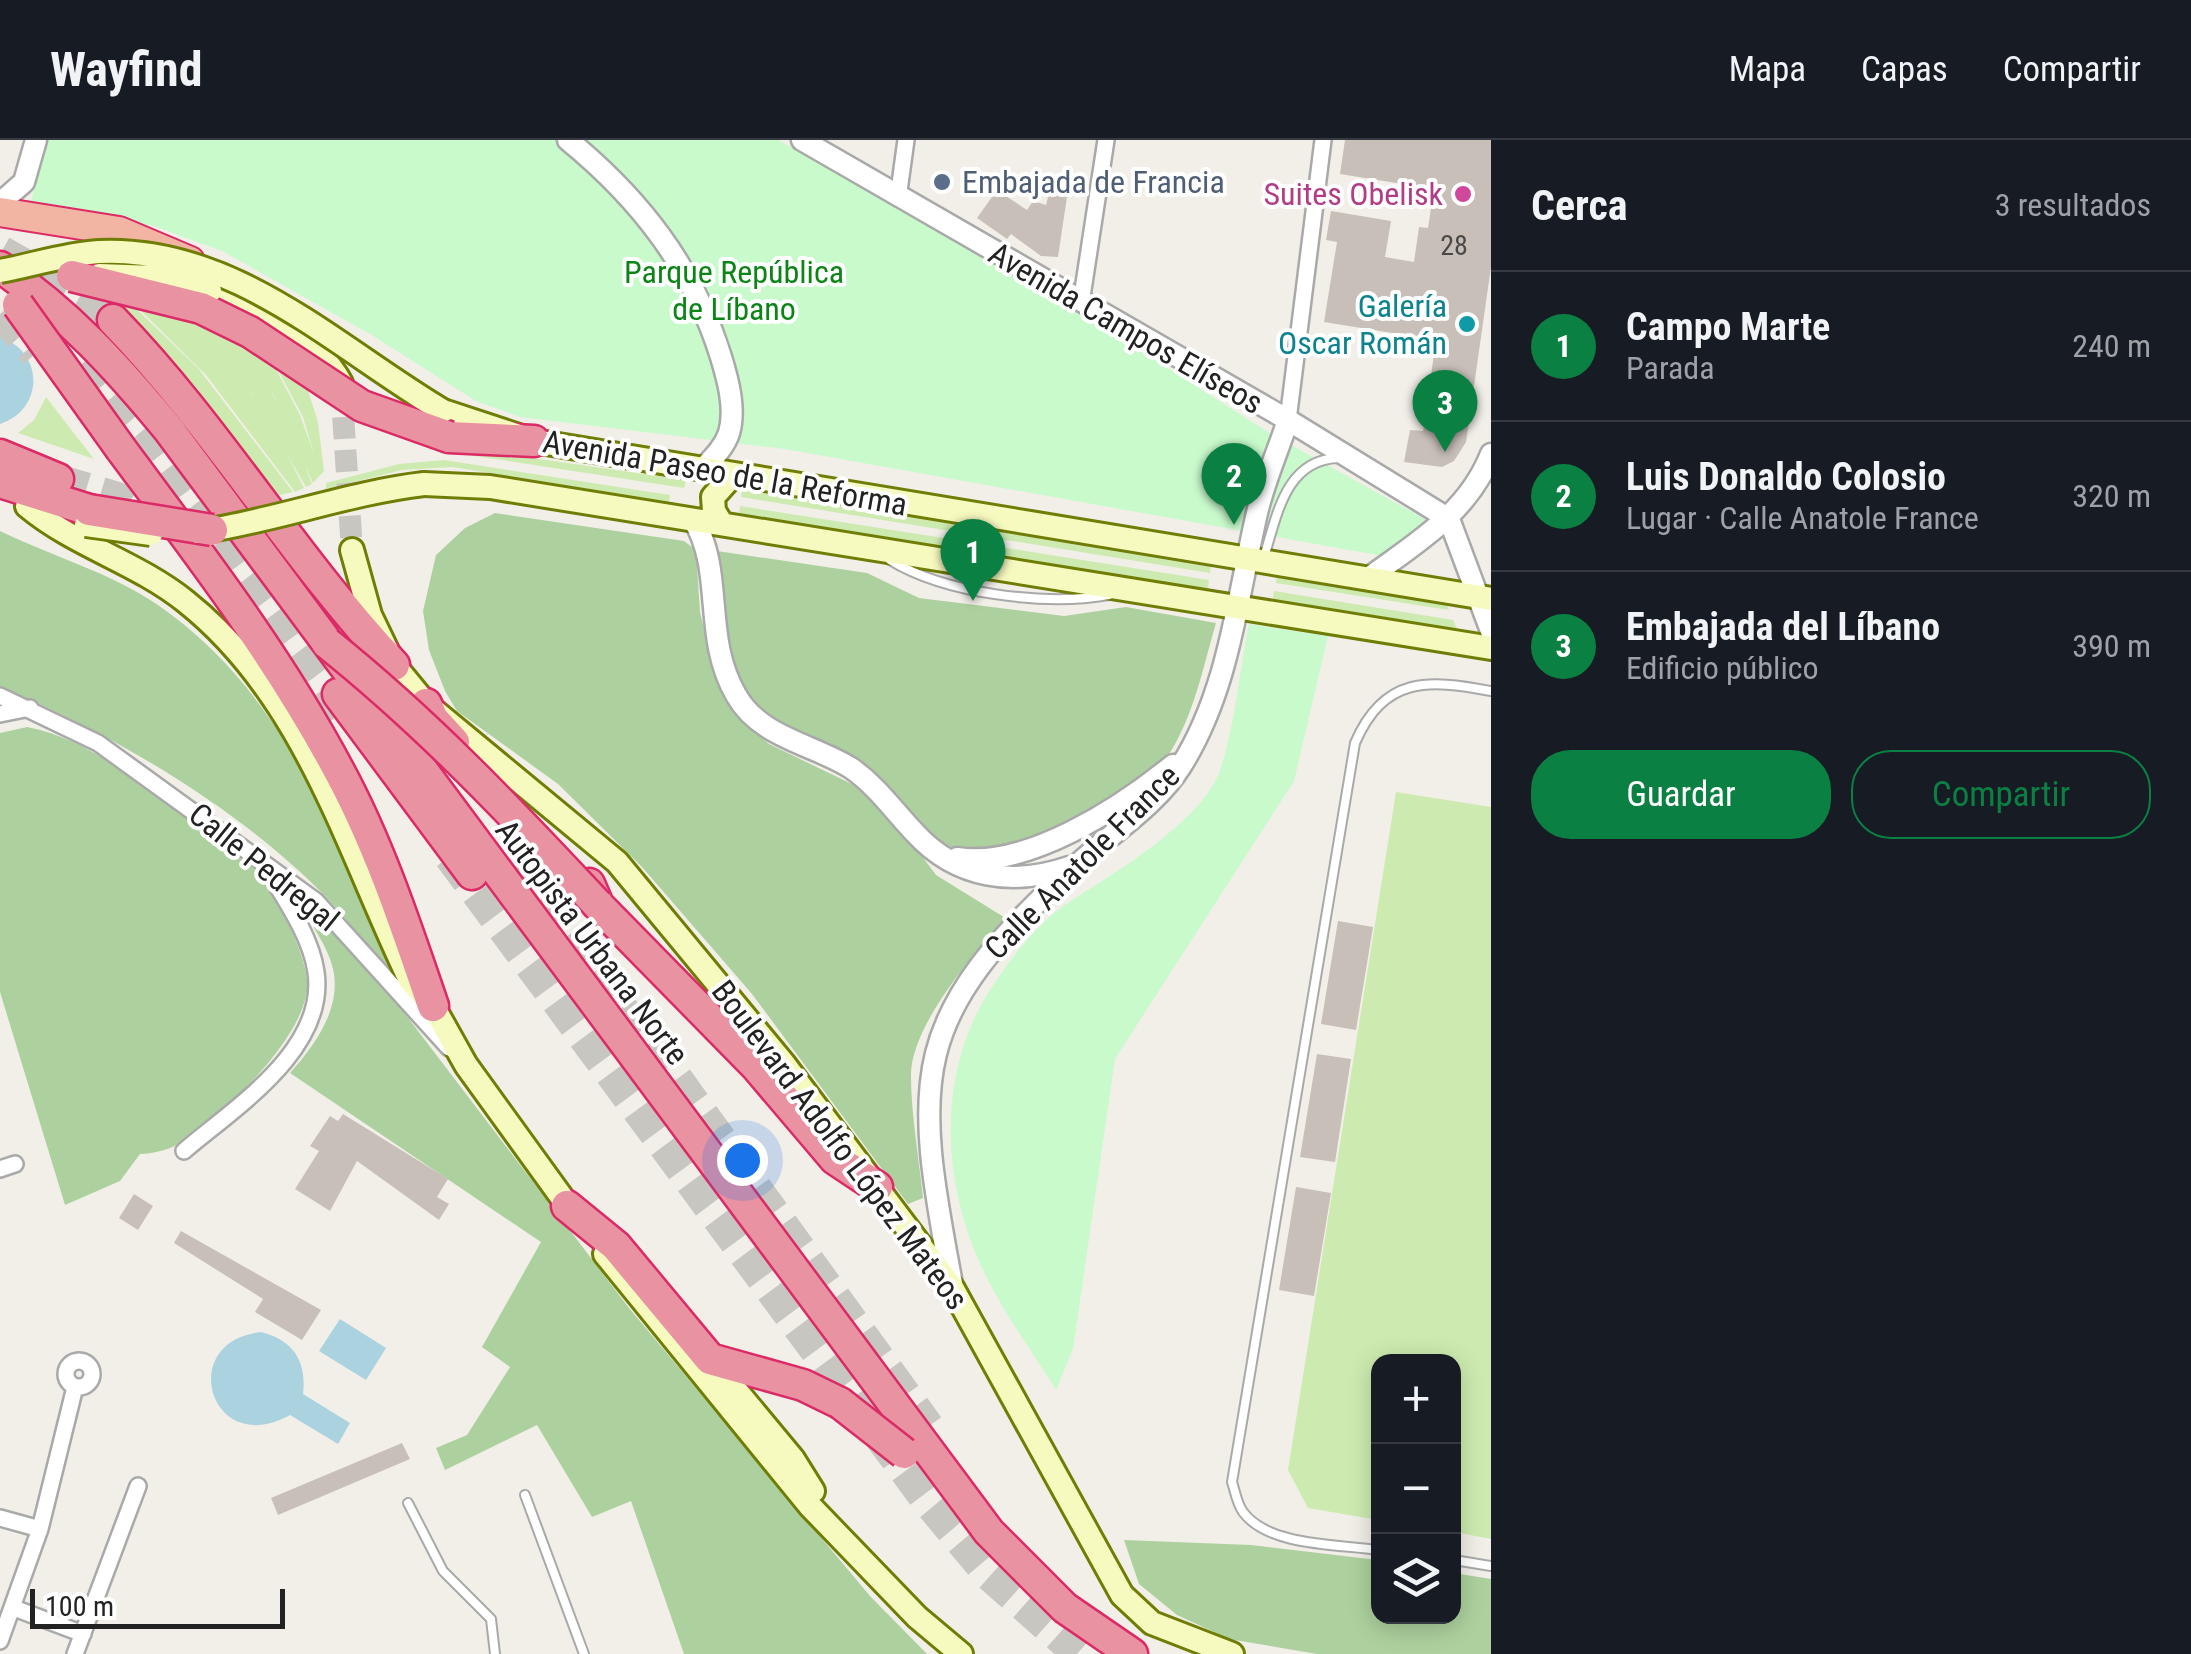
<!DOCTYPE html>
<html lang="es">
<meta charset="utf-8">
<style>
:root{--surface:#171b24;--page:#20242c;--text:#f1f3f6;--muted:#9ea1a6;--line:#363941;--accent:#0b8043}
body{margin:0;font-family:"Roboto Condensed",sans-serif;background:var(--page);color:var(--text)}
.controls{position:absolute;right:30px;bottom:30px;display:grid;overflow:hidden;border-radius:20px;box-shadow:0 5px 25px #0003}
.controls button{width:90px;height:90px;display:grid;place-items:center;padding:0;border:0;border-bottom:2px solid var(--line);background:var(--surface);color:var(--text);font:50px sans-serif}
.scale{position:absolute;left:30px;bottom:25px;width:255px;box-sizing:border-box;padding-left:10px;border:5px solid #222;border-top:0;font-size:28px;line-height:35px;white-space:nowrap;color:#222;-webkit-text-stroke:8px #fff;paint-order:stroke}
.you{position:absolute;left:742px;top:1020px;width:35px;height:35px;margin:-25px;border:8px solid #fff;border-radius:50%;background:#1a73e8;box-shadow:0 0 0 15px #1a73e833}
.badge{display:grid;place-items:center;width:65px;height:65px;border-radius:50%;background:var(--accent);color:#fff;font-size:32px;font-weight:700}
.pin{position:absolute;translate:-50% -82px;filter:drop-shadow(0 2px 5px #0008)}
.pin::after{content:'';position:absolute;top:52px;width:35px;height:30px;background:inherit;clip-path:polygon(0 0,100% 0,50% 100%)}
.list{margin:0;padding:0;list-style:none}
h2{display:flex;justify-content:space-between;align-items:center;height:130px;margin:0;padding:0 40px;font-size:42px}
h2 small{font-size:32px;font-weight:400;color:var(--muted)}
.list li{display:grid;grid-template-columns:65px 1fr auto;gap:30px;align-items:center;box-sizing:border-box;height:150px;padding:0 40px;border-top:2px solid var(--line)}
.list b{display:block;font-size:38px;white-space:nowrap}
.list p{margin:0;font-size:32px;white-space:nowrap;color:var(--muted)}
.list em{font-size:32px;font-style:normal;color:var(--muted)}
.actions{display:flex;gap:20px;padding:30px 40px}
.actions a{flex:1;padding:22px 0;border:2px solid var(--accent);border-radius:40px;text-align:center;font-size:35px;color:var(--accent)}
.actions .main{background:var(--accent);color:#fff}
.icon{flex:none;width:55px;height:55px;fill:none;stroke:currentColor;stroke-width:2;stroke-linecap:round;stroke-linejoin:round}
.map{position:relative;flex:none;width:1491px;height:1514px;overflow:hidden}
header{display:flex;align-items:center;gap:60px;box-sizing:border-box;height:140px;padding:0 50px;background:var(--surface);border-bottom:2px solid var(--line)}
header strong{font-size:48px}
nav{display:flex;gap:55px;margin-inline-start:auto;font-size:35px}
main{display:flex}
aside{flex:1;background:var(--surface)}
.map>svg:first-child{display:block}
</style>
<header>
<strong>Wayfind</strong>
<nav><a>Mapa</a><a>Capas</a><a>Compartir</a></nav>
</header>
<main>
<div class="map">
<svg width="1491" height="1514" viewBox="0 0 1491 1514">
<rect width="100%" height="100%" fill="#f2efe9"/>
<!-- grass -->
<path fill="#cdebb0" d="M78,159L130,163L198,228L293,352L270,357Z
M133,163C148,166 173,168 185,177C234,215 277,293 304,348L295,352L206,235Z
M185,175C198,181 218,185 228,194C265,228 296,298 312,344L306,347L251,253Z
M229,192L269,216L300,275L314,314L303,277L271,217L306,244L318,282L324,331L313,343L274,256Z
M46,257L94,319L18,293L34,280Z
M420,302L686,340L684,348L462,314Z
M444,320L670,355L669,362L452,327L402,330L326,349V343L399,324Z
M743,349L1211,425L1210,433L741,357Z
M740,366L1209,440L1208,449L739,375Z
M1277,435L1445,461L1449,470L1276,443Z
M1274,451L1453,480L1457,489L1273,459Z
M1396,652L1491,667V1399L1454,1392V1222H1378V1380L1308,1368L1288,1330Z"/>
<!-- forest -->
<path fill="#add19e" d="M495,373L684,401L696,410L700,472L715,533L733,573L769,604L854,645L889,672L936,735L1007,779C974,812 911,886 911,935C911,975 919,1018 923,1058L908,1064L752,854L642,727L558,644L457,571L445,551L429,510L423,471L436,415L465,388Z
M0,391C51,416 112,433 158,465C285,553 335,694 394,829L390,832C365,803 342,772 315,746C228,661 110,594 0,546Z
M717,411L867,433L919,458L1064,476L1126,467L1216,483C1194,560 1185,623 1113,670C1094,681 1069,688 1049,696C1019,708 995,720 962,711C923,701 900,647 865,627C828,604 766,594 744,553C721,510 725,457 717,411Z
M27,587C87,598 137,642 186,676C205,688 227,700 243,715C268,738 312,818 307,851C301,888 267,926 241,953C213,982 182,1013 140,1014L120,1041L65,1065L0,852V593Z
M297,752L380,841L629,1168L870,1456L927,1514H684L631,1361L592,1377L537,1285L445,1330L436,1308L467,1295L510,1227L482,1207L541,1102L290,933C314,906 342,869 333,829C327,802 305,779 297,752Z
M1124,1400L1251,1405L1378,1420V1476H1454V1433L1491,1439V1514H1317L1229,1499L1177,1475L1139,1444Z"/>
<!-- park -->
<path fill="#c8facc" d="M44,0H778L1083,174L1271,294L1432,383L1388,417L785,309L520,277L476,261L370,194L222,111L151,85L29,72Z
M1249,484L1328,496L1294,641L1115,919L1073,1209L1056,1250C1034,1214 1007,1178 988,1140C942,1050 934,937 990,850C1010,820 1034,786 1065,765C1109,736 1199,684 1219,633C1234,593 1240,527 1249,484Z"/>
<!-- water -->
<path fill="#aad3df" d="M0,197C45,212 44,270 0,284Z
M340,1179L386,1208L366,1240L319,1211Z
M261,1192C293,1200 307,1221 303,1254L350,1283L338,1304L290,1275C210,1320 175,1201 261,1192Z"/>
<!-- building -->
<path fill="#c7bfb8" d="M1345,0H1491V127L1466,302L1454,321L1442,327L1404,322L1410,290L1423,291L1436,200L1324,182L1337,102L1326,100L1331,71L1391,81L1385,117L1414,122L1419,87L1428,88L1434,49L1340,34Z
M1050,49L1068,50L1058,117L1041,116L1011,94L1007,99L977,78L997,50L1027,70L1033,61L1046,65Z
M1338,781L1373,787L1356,890L1321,884Z
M1317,914L1351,919L1335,1022L1300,1017Z
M343,974L448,1039L437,1057L449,1064L439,1080L357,1021L330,1071L295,1049L319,1011L310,1006L330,976L338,981Z
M1296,1047L1331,1053L1314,1156L1279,1150Z
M134,1054L153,1066L138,1090L119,1078Z
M181,1091L321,1170L302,1200L255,1172L263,1159L174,1103Z
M402,1303L410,1319L278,1375L271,1358Z"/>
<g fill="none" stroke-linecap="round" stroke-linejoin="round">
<!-- secondary-tunnel -->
<path stroke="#c8c6c1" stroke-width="22" stroke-dasharray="22 11" stroke-linecap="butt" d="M341,244L352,410"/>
<!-- motorway-tunnel -->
<path stroke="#c8c6c1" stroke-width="30" stroke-dasharray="30 15" stroke-linecap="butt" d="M2,111L96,163L113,180
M0,174L35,214
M77,228L142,304L347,580
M58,339L118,357L159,384
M449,717L927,1362L989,1436L1077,1514
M511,726L676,936L929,1286"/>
<!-- service casing -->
<g stroke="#a9a9a9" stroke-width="12">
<path id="service" d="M1264,417C1277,376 1285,320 1338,318
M890,420C946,454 1045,466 1109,455
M525,1355L584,1514
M408,1363L443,1431L491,1479L495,1514
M1378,1410C1339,1404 1269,1407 1243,1372C1237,1364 1235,1351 1232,1342L1355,603C1384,536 1428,539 1491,551
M1454,1420L1491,1426"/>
</g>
<!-- minor casing -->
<g stroke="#a9a9a9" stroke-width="20">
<path id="minor" d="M898,58L906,0
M1081,163L1106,0
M1288,280L1323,0
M0,556L98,603L316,761L449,908
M0,574L30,568
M184,1011C234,968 327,910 316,832C311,796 284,758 266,728
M0,1029L15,1024
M66 1234a13 13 0 1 1 26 0a13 13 0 1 1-26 0Z
M0,1378L40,1389
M14,1468L83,1494
M0,1501L40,1389L75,1247
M75,1514L138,1346"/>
</g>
<!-- tertiary casing -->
<g stroke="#a9a9a9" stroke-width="25">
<path id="tertiary" d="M568,0C640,59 693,127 721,217C728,240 736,269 729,293C724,308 712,319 702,330
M802,0L1288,280L1449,379
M0,63L24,42L36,0
M693,379C725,432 702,496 736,555C760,598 813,604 851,628C877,646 894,671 915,693C957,739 1014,746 1069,727
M1449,379L1491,491
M1367,439C1416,403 1468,373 1491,314
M957,718C1027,729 1120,668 1173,625
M953,1149C912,935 907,878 1077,725C1111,693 1156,666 1181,626C1229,550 1237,459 1257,373C1264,342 1278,311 1288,280"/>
</g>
<!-- secondary casing -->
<g stroke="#707d05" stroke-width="28">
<path id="secondary" d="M210,151C258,169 315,196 341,243
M443,271L534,301L1491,459
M424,344L490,347L1491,508
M27,366C75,406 136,422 185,461C305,556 346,707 410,840L433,866L466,925L576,1077
M722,384L714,371L713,357L732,336
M352,410L370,475L394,525L426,564L617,722L784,924L953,1149L1122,1455L1152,1483L1232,1514
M605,1114L810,1366L917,1477L961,1514
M710,1219L793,1319L813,1351"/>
</g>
<!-- trunk casing -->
<g stroke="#dc2a67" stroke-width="32">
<path id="trunk" d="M0,72L119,91L190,121"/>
</g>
<!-- motorway casing -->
<g stroke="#dc2a67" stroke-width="35">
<path id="motorway" d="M0,127C67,172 118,228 169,290L989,1392L1065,1468L1132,1514
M113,180C217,287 292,416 394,525
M449,297L534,301
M121,309C199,414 278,516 339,631C379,705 406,787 433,866
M0,315L58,339
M0,342L89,370
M338,554L472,734
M426,564L433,579L454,602
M589,744L598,765L756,926L835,1019L877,1047
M567,1066L616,1106L710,1219L803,1245L840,1263"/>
</g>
<!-- service -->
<use href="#service" stroke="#fff" stroke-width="8"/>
<!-- minor -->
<use href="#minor" stroke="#fff" stroke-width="15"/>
<!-- tertiary -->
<use href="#tertiary" stroke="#fff" stroke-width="20"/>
<!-- secondary -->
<use href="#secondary" stroke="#f7fabf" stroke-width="22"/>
<!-- trunk -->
<use href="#trunk" stroke="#f2b4a3" stroke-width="28"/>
<!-- motorway -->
<use href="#motorway" stroke="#e892a2" stroke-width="30"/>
<!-- secondary-bridge casing -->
<g stroke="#707d05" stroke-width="28" stroke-linecap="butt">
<path id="secondary-bridge" d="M0,131C33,125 65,114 99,112C234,106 335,207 443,271
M99,135L154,137L210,151
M86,385L151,394
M198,392C275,381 347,353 424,344"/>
</g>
<!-- motorway-bridge casing -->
<g stroke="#dc2a67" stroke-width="35" stroke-linecap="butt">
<path id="motorway-bridge" d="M72,136L201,168L250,192L362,266L449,297
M18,165L121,309
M89,370L212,390
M327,503C426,582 512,673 598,765
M840,1263L904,1313"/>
</g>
<!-- secondary-bridge -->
<use href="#secondary-bridge" stroke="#f7fabf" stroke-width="22"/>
<!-- motorway-bridge -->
<use href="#motorway-bridge" stroke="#e892a2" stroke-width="30"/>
</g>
<!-- markers -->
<circle fill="#5c6f8a" stroke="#fff" stroke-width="4" cx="942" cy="42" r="10"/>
<circle fill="#d1479c" stroke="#fff" stroke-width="4" cx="1463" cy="54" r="10"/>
<circle fill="#0f9aa8" stroke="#fff" stroke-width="4" cx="1467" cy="184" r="10"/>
<g text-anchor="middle" stroke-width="8" stroke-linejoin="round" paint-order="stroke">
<!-- number labels -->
<g font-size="28" fill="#4b4948">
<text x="1454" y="115">28</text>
</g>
<!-- service labels -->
<g font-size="32" fill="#4e5e75" stroke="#fff" text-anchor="start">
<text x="962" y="53">Embajada de Francia</text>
</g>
<!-- hotel labels -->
<g font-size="32" fill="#b23c85" stroke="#fff" text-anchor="end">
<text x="1443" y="65">Suites Obelisk</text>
</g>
<!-- park labels -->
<g font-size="32" fill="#0c8416" stroke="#fff">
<text x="734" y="143">Parque República<tspan x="734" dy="37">de Líbano</tspan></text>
</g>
<!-- culture labels -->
<g font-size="32" fill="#0d838f" stroke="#fff" text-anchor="end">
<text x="1447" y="177">Galería<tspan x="1447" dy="37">Oscar Román</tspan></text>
</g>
<!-- street labels -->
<g font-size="32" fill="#222" stroke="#fff">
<text transform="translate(1126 188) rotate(30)" y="11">Avenida Campos Elíseos</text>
<text transform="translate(725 333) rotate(10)" y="11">Avenida Paseo de la Reforma</text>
<text transform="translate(1082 722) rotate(-45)" y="11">Calle Anatole France</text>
<text transform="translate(264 727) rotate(39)" y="11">Calle Pedregal</text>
<text transform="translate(592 802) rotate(53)" y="11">Autopista Urbana Norte</text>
<text transform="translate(840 1005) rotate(53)" y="11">Boulevard Adolfo López Mateos</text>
</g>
</g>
</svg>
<div class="controls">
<button>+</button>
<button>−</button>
<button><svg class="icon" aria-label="layers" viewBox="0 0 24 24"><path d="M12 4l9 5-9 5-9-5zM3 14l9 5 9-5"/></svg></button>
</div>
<div class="scale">100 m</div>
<div class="you"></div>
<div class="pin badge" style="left:973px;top:461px">1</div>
<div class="pin badge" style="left:1234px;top:385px">2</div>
<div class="pin badge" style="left:1445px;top:312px">3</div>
</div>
<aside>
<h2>Cerca<small>3 resultados</small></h2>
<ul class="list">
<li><span class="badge">1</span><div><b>Campo Marte</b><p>Parada</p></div><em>240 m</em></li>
<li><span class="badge">2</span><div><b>Luis Donaldo Colosio</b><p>Lugar · Calle Anatole France</p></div><em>320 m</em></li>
<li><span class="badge">3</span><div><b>Embajada del Líbano</b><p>Edificio público</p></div><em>390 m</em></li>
</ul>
<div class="actions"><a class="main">Guardar</a><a>Compartir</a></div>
</aside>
</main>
